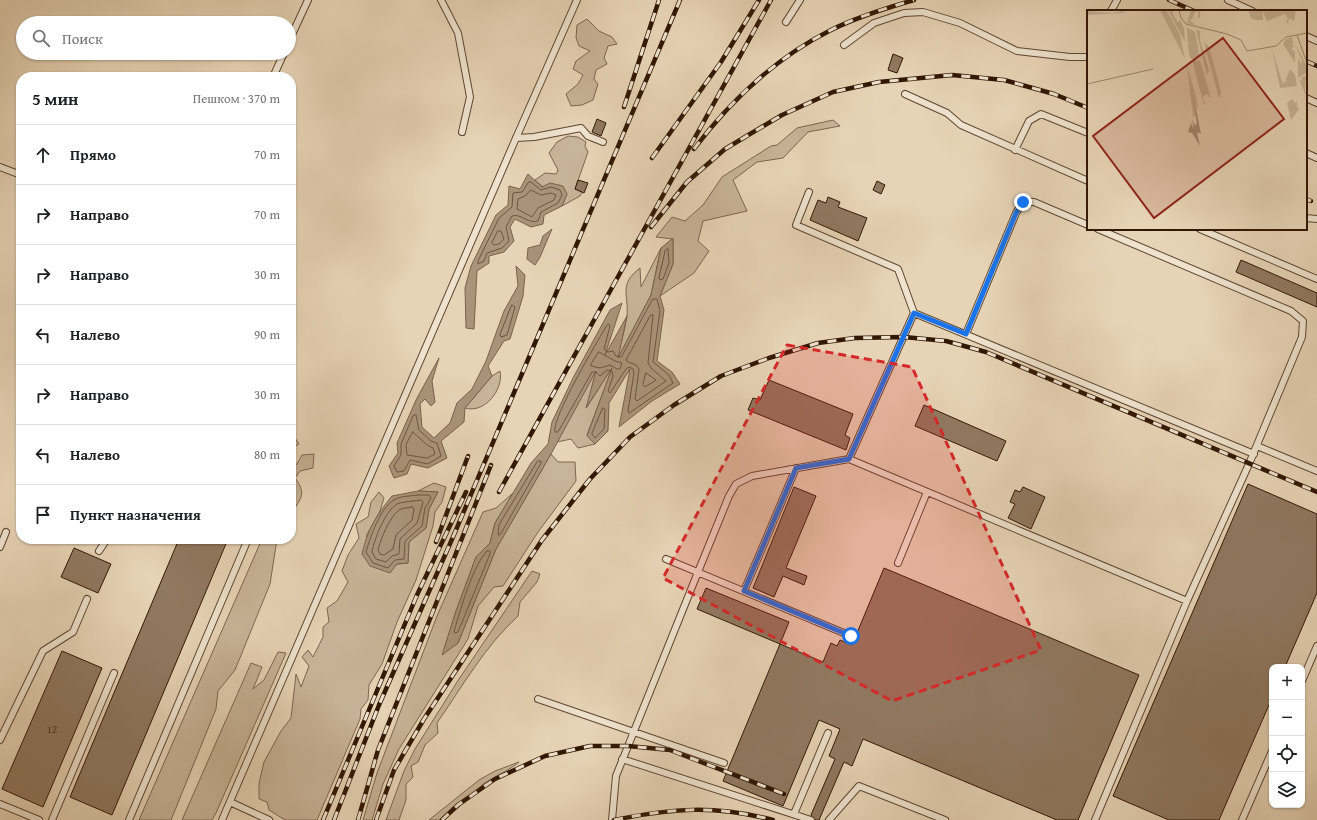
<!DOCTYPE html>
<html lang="ru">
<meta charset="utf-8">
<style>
:root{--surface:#fff;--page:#f6f6f6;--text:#202124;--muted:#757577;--line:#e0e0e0}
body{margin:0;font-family:"Gentium Book Plus",serif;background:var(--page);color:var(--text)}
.controls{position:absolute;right:12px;bottom:12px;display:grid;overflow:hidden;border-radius:8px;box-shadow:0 1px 3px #0004}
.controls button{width:36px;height:36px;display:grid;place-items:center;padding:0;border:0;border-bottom:1px solid var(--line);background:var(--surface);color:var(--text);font:20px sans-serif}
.stop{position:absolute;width:12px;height:12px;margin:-9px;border:3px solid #1a73e8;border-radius:50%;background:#fff}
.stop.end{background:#1a73e8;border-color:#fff;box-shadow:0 1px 4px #0008}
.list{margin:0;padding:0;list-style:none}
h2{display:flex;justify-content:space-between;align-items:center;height:52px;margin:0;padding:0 16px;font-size:17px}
h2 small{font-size:13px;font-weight:400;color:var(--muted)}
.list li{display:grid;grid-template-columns:26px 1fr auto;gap:12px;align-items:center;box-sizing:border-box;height:60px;padding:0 16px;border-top:1px solid var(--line)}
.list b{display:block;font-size:15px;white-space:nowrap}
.list em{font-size:13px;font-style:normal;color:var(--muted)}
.icon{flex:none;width:22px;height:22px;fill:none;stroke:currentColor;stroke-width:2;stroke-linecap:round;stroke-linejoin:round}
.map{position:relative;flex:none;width:1317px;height:820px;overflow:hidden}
.search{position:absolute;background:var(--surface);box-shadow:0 1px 3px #0004;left:16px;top:16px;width:280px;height:44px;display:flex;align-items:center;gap:10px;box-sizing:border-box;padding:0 14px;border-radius:22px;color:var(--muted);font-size:15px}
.panel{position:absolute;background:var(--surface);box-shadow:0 1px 3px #0004;left:16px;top:72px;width:280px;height:472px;border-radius:16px}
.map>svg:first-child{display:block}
</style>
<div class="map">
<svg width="1317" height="820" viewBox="0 0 1317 820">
<rect width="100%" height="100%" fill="#e7d4b6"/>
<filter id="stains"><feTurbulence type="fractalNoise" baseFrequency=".005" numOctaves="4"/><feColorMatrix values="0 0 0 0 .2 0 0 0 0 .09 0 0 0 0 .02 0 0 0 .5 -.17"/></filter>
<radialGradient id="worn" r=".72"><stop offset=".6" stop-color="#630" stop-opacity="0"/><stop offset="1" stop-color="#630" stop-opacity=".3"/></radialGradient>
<!-- green -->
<path fill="#c8b498" stroke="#7d664e" d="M587,19L599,31L612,37L617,44L608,46L604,58L607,64L596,70L594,79L598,84L593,100L582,105L571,106L566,94L578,84L583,75L573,69L576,61L590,51L579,46L576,38L577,25Z
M833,120L840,126L808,132L783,158L757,162L733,180L747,211L703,221L698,241L709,251L694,273L660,296L673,264V239L656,237L672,217L685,221L703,205L722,177L771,146L777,145L797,128Z
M568,136L578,137L586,142L585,146L588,152L575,189L582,192L580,196L562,206L567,194L543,187L535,180L545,173L556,174L558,170L549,153L557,142Z
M661,248L651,295L617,360C620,345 625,331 627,316C629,294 618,285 640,268L641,287Z
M613,366L587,435L595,444L578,448L571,439L557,442L597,368L587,407Z
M500,371C504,389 485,414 465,408L492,376Z
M291,432L299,444L291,449Z
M314,454L313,468L300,471L295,478C307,494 301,498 291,514V466L297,464L302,455Z
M551,454L558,462H575L576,481L538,532L503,586L494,587L478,606L468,639L399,749L383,784L372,820H363L377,773L437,616L483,512L496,508L513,493L495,523L490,543L476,557L455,614L443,654L458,643L496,549Z
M434,483L446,487L442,502L435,512L433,526L416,580L397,622L382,664L369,685L368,700L361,709L360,719L317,820H285L269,810L267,802L259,799V783L264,762L281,731L291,718L296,674L301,687L309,666L302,657L308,650L313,657L323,637V627L329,622L327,608L337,601L348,582L342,571L348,555L359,538L356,524L368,517L371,502L379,492L384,498L380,511L366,536L397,564L408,563L409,542L426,528L429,509L438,492L418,491Z
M262,539H277L270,584L235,670L218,691L216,709L171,820H139Z
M532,571L540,574L537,582L520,602L518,616C485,646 462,687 437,723L438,733L425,745L418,762L411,766L413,777L406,784V800L399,820H386L404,771L415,749L459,679Z
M278,652L286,653L216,813L212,820H182L251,663L262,667L253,689L264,680Z
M519,762L511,768L483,784L459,807L441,820H429L479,780L495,771Z"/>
<!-- water -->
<path fill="#a99479" stroke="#79624a" d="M528,174L542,187L550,183L563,186L567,194L562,206L544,215L543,224L531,227L515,219L510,227L514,241L504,252L489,256V263L477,271L474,329L466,328L465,288L471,266L496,215L508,205L509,186L520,189Z
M552,229L540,257L535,265L527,259L528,248L540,245L543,236Z
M673,238V264L660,296L664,310L657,361L672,372L680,384L652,401L619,427L630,369L609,403L608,431L595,444L587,436L612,368L586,408L596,371L551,454L496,549L458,643L442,655L455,614L476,557L490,543L495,523L531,463L548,444L552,422L573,378L610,310L622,303L605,355L627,316L618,358L651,295L661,248Z
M516,266L525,275L523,296L510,339L504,341L488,366L492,376L465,408L464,422L441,441L447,458L428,468L411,464L407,474L394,478L389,466L398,453L397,443L417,398L439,358L432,381L435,402L431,406L425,399L420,404L422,427L434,438L450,423L457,403L472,389L486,361L504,311L518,286Z
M418,491L438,492L429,509L426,528L409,542L408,563L397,564L390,573L370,566L362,554C367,531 377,514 392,496Z"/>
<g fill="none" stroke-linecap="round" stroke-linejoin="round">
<!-- shore -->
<path stroke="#6e563e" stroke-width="1" d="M529,182H531L541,190L551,187L560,190L562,195L558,203L541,212L538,221C527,224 521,213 512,216L506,227L509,241L502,248L487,253L484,261L478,264V261L499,218L512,207L513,193L522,192Z
M531,190L541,195L551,193L556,195L554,200L538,208L532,217L517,209L518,199L525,196Z
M498,231H501L504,239L499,244L494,245L492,243Z
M668,249L669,263L663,279L660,280L659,278L665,251Z
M653,299H657L660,311L653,362L669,375L673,383L629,413L628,411L634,373L633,369L629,367L626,369L610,393L608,391L613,376L612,371L607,370L600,376L596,372H592L558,432H555C552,417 597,342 607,325L609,324L610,326L604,349L608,352L613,351L616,356L621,357Z
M512,305L515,307L507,335L501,337L500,335Z
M653,315L648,363L651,368L666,381L637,401L635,399L639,369L636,365L628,362L626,360L650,316Z
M599,352L615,361L622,363L620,369H617L610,365L600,368L591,366V364Z
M646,373L656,380L645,387L643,385Z
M603,408L605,409L604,429L595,438L592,434Z
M416,415L419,430L431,441L437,443L441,456L428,464L410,460L404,471L397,472L394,466L401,455V444L413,416Z
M413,432L427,445L433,448L435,454L427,458L407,455L406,445Z
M538,461H541V463L500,535H498L499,525Z
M418,495H429L431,498L425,508L422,526L405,541L404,559L395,560L388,568L373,563L366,552C370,538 380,508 394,500C399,496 412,496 418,495Z
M413,501L421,500L423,502L417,523L400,539L399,554L392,556L386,562L376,559L372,552C374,540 385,511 397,504C401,502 408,502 413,501Z
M412,507L414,509L412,520L396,535L393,549L384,555L380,554L378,550C381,538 389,518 399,510C402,508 408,508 412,507Z
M487,551H490V554L458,632L455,633L454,631C461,609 472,567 487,551Z"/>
</g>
<!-- building -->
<path fill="#907961" stroke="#321704" d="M893,54L903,58L897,73L888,70Z
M597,119L606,123L601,136L592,132Z
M578,180L588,183L584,193L575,189Z
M877,181L885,185L881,194L873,190Z
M828,197L840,202L838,207L867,218L858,241L810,220L818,200L826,203Z
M1241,260L1317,293V307L1236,272Z
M769,380L853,414L845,435L850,438L846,450L748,410L753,398L760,400Z
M924,405L1006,441L997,461L915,426Z
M1248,484L1317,514V593L1285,667H1272V698L1219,820H1169L1113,796Z
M794,487L816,496L786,568L807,576L804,585L783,576L774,597L753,588Z
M1023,487L1045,497L1031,529L1008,518L1015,504L1010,502L1015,490L1020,492Z
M179,539H228L112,815L70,797Z
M74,548L111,564L98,593L61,577Z
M884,568L1139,675L1078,820H1057L863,739L852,766L844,762L819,820H815L811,815L835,759L829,756L840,729L819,720L783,806L723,781L780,644L823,662L831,643L837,646L840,640L852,645Z
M706,588L789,622L780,644L697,609Z
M62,651L102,668L43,807L2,789Z"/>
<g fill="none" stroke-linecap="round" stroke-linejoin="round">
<!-- service casing -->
<g stroke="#5f4630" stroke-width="8">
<path id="service" d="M441,0L458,33L470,97L462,132
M1228,0L1252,11
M1111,11L1117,0
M786,22L800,0
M1306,36L1317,41
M289,41L308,0
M844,45L874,23L904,13L923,12L960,23L1017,51L1070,57H1088
M273,77L284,53
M905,94L947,113L961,125L1088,181
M1306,98L1317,103
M516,138L534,137L581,128L588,136L603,142
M1015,150L1029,121L1041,114L1088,133
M1306,153L1317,158
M0,167L21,175
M809,192L796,225L898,269L914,313
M1306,218L1317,219
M1200,229L1317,279
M966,334L1016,213L1023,202H1034L1088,225
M1257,446L1317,471
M849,459L914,313L1254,454
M0,547L6,532
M99,551L107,539
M666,559L851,636
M898,563L927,492
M744,591L796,468
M1302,681L1317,646
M538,699L724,763
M0,740L43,651L73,632L87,599
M622,759L811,820
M230,802L269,820
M0,804L39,820
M794,814L828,733
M52,820L114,673
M129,820L248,539
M222,820L516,138L577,0
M612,820L616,776L698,572L729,496L736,484L752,476L849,459L1187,601
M829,820L859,786L945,820
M1095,820L1187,601L1249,464L1302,337L1303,321L1291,311L1098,229
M1242,820L1272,751"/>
</g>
<!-- service -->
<use href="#service" stroke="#efe3d0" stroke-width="6"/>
<!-- rail casing -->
<g stroke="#321704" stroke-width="4.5">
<path id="rail" d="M1169,0L1194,11
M1306,61L1317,66
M624,107L659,0
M694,149C730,101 777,57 831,30C857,17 886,8 914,0
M652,158L721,62L759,0
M1306,199L1311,201
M651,227L687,182L725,149L782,115L833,92L879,82L952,75L1004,80L1054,94L1088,108
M499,492L771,0
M436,542L468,456
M323,820L417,595L466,492
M334,820L379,705L453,537L680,0
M358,820L378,750L491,465
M376,820L394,770L424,719L542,540L590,479L630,437L674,405L721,376L769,358L818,343L855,338L904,337L946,341L986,352L1317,492
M442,820L458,805L495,779L545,756L590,746H628L670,750L784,794
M614,820C673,808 715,805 773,820"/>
</g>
<!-- rail -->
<use href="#rail" stroke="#efe3d0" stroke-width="3" stroke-dasharray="9" stroke-linecap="butt"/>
</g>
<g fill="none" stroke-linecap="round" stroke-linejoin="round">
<!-- route -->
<path stroke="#1a73e8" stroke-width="5" d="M851,636L744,591L796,468L849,459L914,313L966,334L1016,213L1023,202"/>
</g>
<!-- marked area -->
<path fill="#d62828" fill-opacity="0.2" stroke="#d62828" stroke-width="3" stroke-dasharray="8 5" stroke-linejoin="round" d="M787,345L912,367L1041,650L892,701L663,578Z"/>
<g text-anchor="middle" stroke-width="3.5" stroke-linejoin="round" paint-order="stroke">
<!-- number labels -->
<g font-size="11" fill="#4a301b">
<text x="52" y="733">12</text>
</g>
</g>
<!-- overview -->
<g transform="translate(1087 10)">
<rect width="220" height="220" fill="#e7d4b6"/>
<path d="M73,0H79L84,8L93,25L98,49ZM81,0H85L87,7L91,12L93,10L97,19L98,32ZM104,0H113V8H111V0L107,4L105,10L101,9L108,15L100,13ZM161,0H189L192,3L190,0H209L208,5L207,11L202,8L201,13H199L201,8L198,4L180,11L176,2V10H169L164,8ZM0,1L25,3L36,1L38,3L1,5ZM100,18L108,22L111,37L112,46L106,49L103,48L101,36ZM109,20L113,21V30L123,63L121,61L120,66ZM205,27L206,33L203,36L206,34L207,37L204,38L208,42V53L196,34L199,29ZM117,32L122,37L134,82L132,88ZM207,32L220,56V65L219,63L211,68V47L214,54L215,51ZM185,39L196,75L197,71L200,73L199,69L203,59L208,65L210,76L193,78ZM105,50L113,51L123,84V89L121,84L116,86L117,93L119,92L117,95ZM100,55L111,95L110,99L105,79L109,106L106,107ZM219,66L218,78L220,88L212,69L215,71V67ZM205,89L208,93L210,91V98H213L204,110L200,93Z" fill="#c8b498"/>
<path d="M105,78L114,124L110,122L113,136L105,123L101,122L104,113L107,119L105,110L109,116V113L110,115Z" fill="#a99479"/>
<path fill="none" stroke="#9f886f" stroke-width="1" d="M92,0L94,8L99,14L140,24L154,30L160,41L189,36L199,27L220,23M210,25L220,53M0,74L66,59"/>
<path fill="#8f2418" fill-opacity="0.15" stroke="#8f2418" stroke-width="2" d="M136,28L197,109L67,208L6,126Z"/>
<rect width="220" height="220" fill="none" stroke="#321704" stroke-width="2"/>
</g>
<rect width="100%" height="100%" filter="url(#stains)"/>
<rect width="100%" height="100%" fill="url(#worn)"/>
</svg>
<div class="controls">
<button>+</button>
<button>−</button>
<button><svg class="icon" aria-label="locate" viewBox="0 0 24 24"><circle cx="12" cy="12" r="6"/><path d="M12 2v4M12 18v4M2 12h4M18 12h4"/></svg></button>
<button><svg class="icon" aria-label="layers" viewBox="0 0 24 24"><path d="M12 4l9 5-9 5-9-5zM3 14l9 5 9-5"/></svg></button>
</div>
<div class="stop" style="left:851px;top:636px"></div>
<div class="stop end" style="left:1023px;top:202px"></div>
<div class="search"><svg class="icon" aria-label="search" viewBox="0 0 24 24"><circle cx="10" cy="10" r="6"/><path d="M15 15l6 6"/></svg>Поиск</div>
<section class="panel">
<h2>5 мин<small>Пешком · 370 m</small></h2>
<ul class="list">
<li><svg class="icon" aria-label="ahead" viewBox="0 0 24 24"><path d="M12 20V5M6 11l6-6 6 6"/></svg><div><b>Прямо</b></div><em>70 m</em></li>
<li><svg class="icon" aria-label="right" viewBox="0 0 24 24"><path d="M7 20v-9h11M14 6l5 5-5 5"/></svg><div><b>Направо</b></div><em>70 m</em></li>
<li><svg class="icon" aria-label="right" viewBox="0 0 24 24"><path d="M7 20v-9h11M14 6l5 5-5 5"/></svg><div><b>Направо</b></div><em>30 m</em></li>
<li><svg class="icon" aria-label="left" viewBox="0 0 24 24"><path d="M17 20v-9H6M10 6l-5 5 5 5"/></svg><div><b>Налево</b></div><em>90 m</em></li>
<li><svg class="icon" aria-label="right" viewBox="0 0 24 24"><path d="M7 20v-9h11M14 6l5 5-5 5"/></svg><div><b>Направо</b></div><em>30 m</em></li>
<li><svg class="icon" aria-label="left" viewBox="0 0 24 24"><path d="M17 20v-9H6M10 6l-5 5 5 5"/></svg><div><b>Налево</b></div><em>80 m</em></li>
<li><svg class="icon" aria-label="arrive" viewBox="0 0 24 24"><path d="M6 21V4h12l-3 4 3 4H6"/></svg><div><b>Пункт назначения</b></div></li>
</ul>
</section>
</div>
